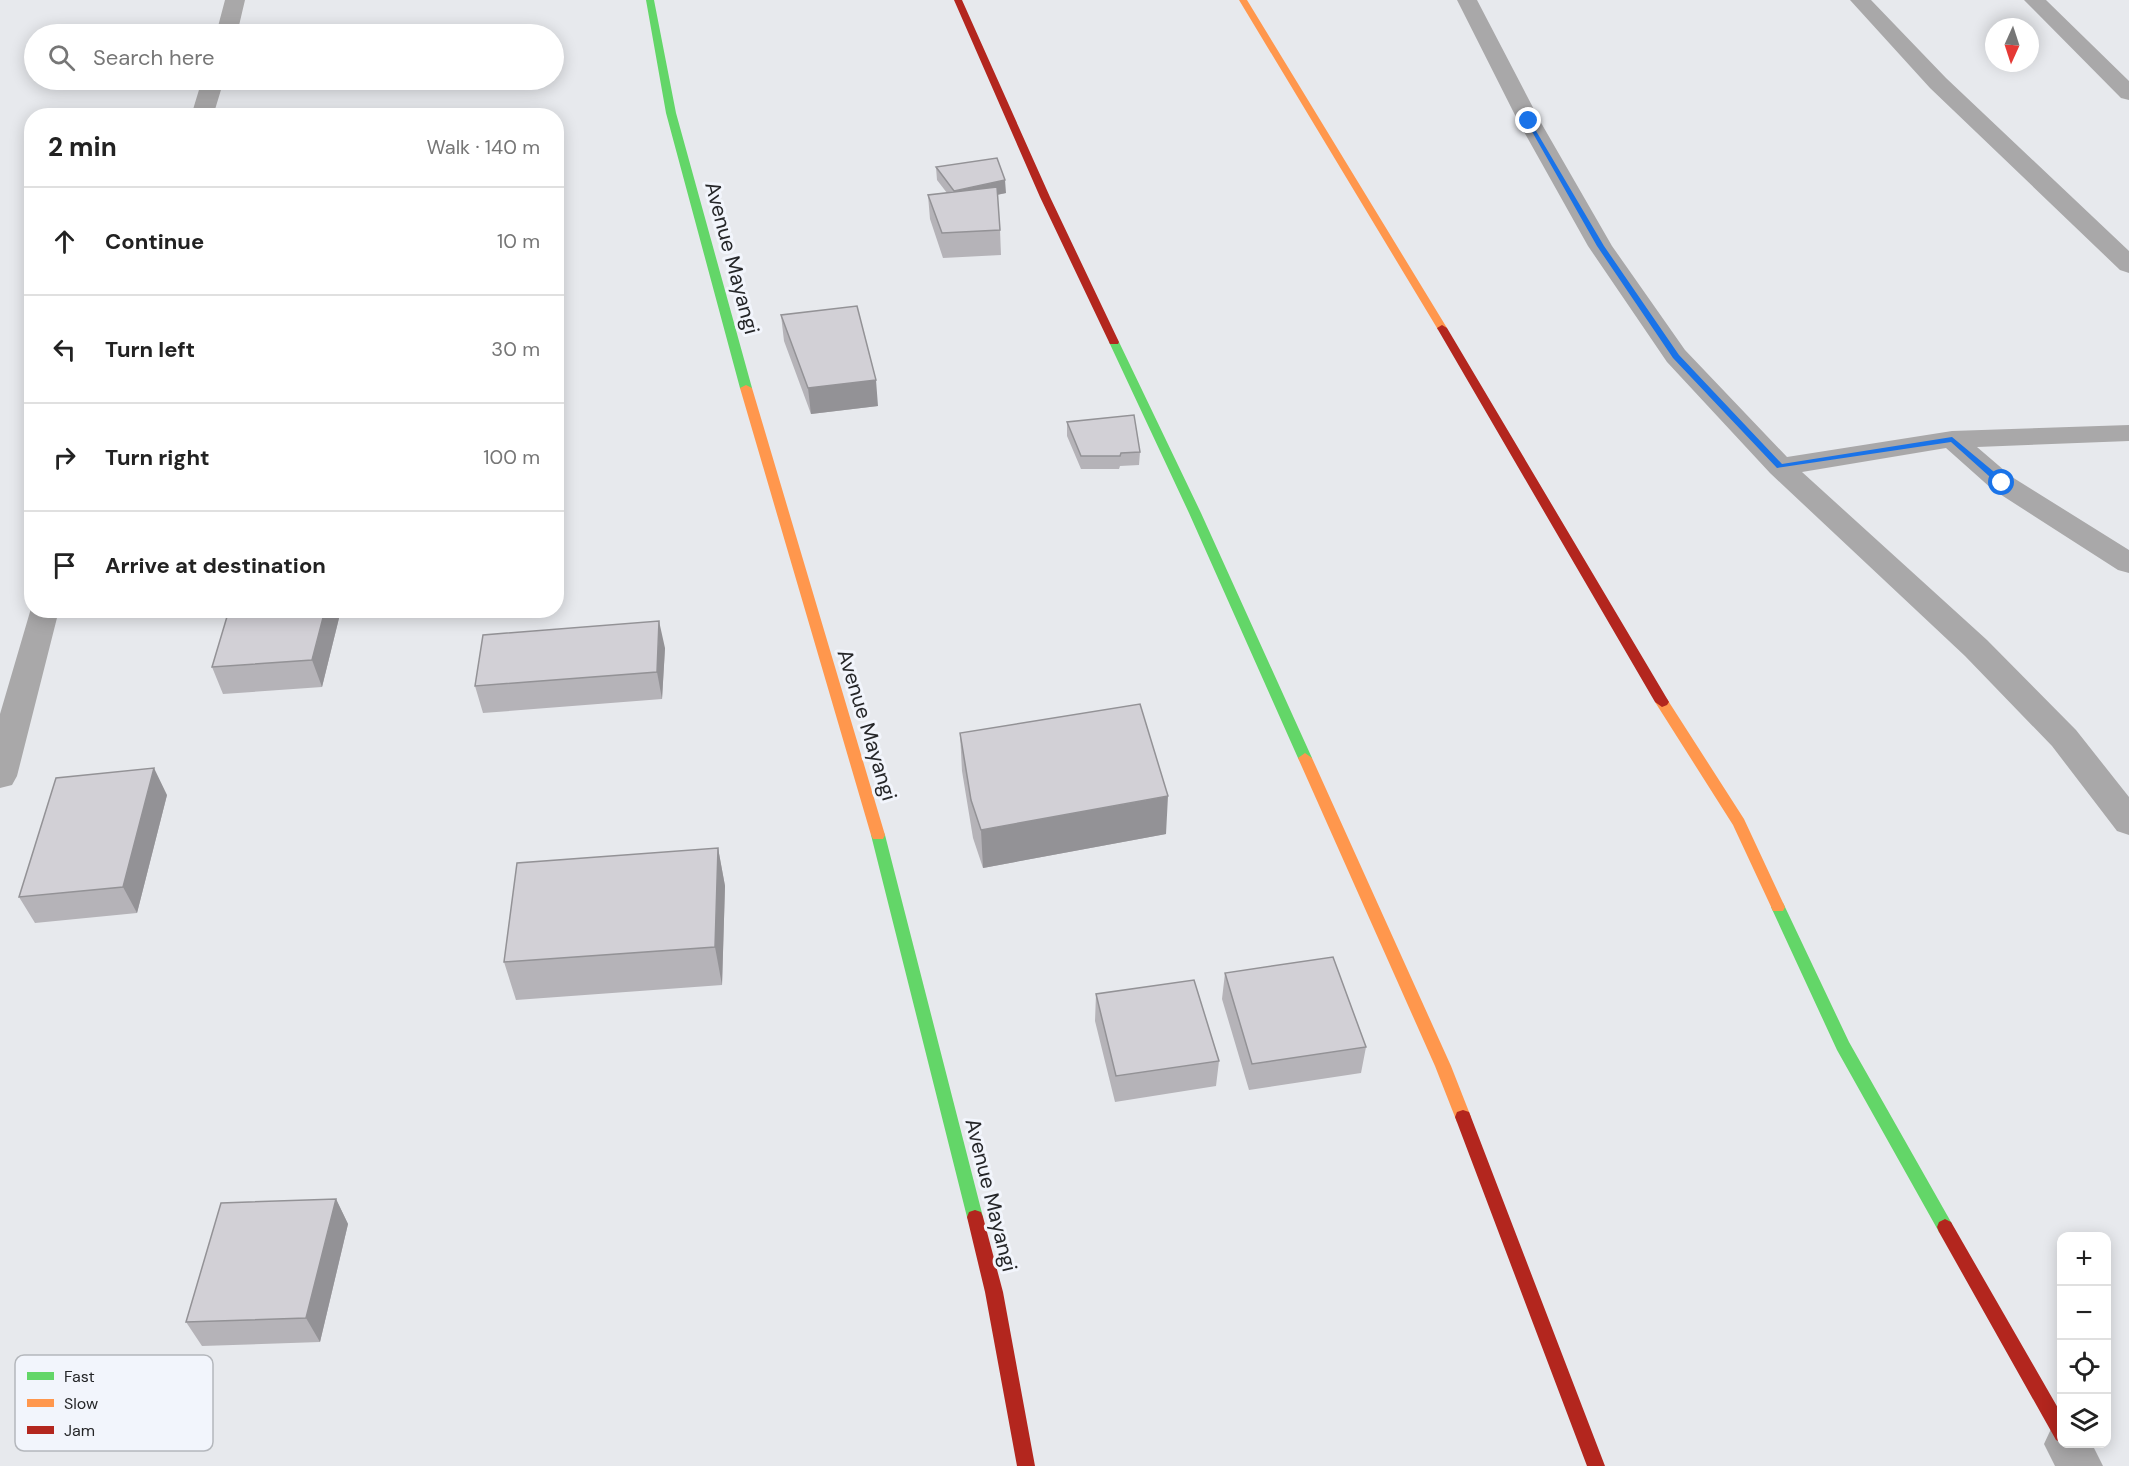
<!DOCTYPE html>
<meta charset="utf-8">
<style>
:root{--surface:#fff;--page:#f2f2f2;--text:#222;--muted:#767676;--line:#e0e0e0}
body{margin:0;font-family:"DM Sans",sans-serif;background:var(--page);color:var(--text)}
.controls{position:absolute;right:18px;bottom:18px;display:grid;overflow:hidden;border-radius:12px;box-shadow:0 3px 15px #0003}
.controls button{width:54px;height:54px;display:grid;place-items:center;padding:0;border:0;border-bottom:2px solid var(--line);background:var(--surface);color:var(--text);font:30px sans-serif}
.compass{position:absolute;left:1985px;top:18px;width:54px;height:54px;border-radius:50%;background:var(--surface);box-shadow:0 3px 15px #0003;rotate:183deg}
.stop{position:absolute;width:18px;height:18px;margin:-14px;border:4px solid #1a73e8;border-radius:50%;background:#fff}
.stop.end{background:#1a73e8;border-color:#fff;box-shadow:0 2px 6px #0008}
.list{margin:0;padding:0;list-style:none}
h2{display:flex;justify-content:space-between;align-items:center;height:78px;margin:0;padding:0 24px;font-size:26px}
h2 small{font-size:20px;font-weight:400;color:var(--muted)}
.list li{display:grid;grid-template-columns:39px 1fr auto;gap:18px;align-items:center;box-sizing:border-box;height:108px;padding:0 24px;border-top:2px solid var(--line)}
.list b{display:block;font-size:22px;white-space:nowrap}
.list em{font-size:20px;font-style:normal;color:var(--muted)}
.icon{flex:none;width:33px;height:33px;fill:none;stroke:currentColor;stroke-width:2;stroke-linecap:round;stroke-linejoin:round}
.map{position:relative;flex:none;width:2129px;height:1466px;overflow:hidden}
.search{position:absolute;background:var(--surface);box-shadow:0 3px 15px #0003;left:24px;top:24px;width:540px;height:66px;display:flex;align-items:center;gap:15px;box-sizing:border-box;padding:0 21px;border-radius:33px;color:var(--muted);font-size:22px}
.panel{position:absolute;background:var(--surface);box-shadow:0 3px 15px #0003;left:24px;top:108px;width:540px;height:510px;border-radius:24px}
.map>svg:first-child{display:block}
</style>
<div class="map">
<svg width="2129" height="1466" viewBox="0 0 2129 1466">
<rect width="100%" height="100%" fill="#e7e9ed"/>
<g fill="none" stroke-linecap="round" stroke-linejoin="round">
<!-- street -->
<path fill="#a9a8a9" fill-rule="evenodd" d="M225,0H245L237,34H216Z
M1457,0H1477L1540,121L1612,246L1685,350L1787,457L1952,431L2129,425V441L1977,447L2012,477L2129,550V573L2118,570L1992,489L1946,448L1802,472L1987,640L2076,730L2129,797V835L2117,831L2052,746L1965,656L1770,473L1667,362L1588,246L1518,121Z
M1850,0H1871L1946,78L2129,251V273L2120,270L1930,88Z
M2024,0H2046L2129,81V100L2121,98Z
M202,80H224L213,116H191Z
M32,605V610H59L17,776L12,785L0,788V714Z
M2062,1424V1444H2092L2103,1466H2055L2044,1444L2051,1429Z"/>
<!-- fast -->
<path fill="#63d668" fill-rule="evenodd" d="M646,0H654L676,113L752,388L750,390H742L740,388L666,113Z
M1114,339L1119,342L1201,513L1312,758L1310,761H1300L1298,758L1189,513L1109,342Z
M878,830L883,831L885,835L983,1217L981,1222L975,1224L969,1222L967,1217L871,835L873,831Z
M1778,901L1783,903L1785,907L1849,1042L1951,1222L1953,1227L1951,1232L1945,1235L1939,1232L1837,1050L1771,907L1773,903Z"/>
<!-- slow -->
<path fill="#ff974d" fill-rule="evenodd" d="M1239,0H1247L1447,328L1446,330H1438L1437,328Z
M746,385L752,388L885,835L883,839H873L871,835L740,388Z
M1662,697L1667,699L1744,819L1785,907L1783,911H1773L1733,825L1655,702Z
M1305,753L1312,758L1451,1066L1471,1117L1469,1122L1463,1124L1457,1122L1455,1117L1435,1066L1298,758Z"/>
<!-- jam -->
<path fill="#b3261e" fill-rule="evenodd" d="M954,0H962L1050,197L1119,342L1118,344H1110L1109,342L1040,197Z
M1442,325L1447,328L1669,702L1667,705L1662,707L1655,702L1437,328Z
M1463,1110L1469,1112L1471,1117L1605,1466H1587L1455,1117L1457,1112Z
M975,1210L981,1212L983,1217L1003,1292L1035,1466H1017L985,1292L967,1217L969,1212Z
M1945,1219L1951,1222L2062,1415V1443L2056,1440L1939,1232L1937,1227L1939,1222Z"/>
</g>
<!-- wall -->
<path fill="#b5b3b8" d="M936,167L1006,193L997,195L1000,230L1001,255L943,258L930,219L928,195L947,193L937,180Z
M781,315L878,406L811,414L784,341Z
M1067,422L1140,452L1139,465L1120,466L1119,469H1081L1067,436Z
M229,610H341L322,687L223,694L212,667Z
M665,648L662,699L483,713L475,686Z
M960,733L1166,834L983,868L973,838L962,771Z
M167,795L137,913L35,923L19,897Z
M718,848L725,886L722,985L516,1000L504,962Z
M1225,973L1366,1047L1361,1073L1249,1090L1222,999Z
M1096,994L1219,1061L1216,1086L1115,1102L1095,1021Z
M336,1199L348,1224L320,1342L202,1346L186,1322Z"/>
<!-- shaded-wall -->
<path fill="#939296" d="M1005,180L1006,193L955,203L954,191Z
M876,380L878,406L811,414L808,388Z
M325,610H341L322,687L312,660Z
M659,621L665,648L662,699L657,672Z
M154,768L167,795L137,913L123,887Z
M1168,796L1166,834L983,868L981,830Z
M718,848L725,886L722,985L715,947Z
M336,1199L348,1224L320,1342L306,1318Z"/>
<!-- building -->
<path fill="#d2d0d6" stroke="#939296" stroke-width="1.5" d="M997,158L1005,180L954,191L936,167Z
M997,187L1000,230L942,233L928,195Z
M857,306L876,380L808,388L781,315Z
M1134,415L1140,452L1121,453L1120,456H1081L1067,422Z
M229,610H325L312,660L212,667Z
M659,621L657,672L475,686L483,635Z
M1140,704L1168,796L981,830L971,800L960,733Z
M154,768L123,887L19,897L56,778Z
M718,848L715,947L504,962L517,863Z
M1333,957L1366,1047L1252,1064L1225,973Z
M1194,980L1219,1061L1116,1076L1096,994Z
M336,1199L306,1318L186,1322L221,1203Z"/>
<!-- route -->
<path fill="#1a73e8" d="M1529,119L1604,246L1679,355L1782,464L1952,437L2005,481V485H1999L1951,442L1777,468L1673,358L1597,246L1526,121Z"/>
<g text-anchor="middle" stroke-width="6" stroke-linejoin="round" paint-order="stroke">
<!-- street labels -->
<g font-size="21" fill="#252628" stroke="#f2f5fc">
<text transform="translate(732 258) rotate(75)" y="7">Avenue Mayangi</text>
<text transform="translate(867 725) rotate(73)" y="7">Avenue Mayangi</text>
<text transform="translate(991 1195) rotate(76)" y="7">Avenue Mayangi</text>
</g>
</g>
<!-- legend -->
<rect x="15" y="1355" width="198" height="96" rx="9" fill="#f2f5fc" stroke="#b4b7bc" stroke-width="1.5"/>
<rect x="27" y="1372" width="27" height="8" fill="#63d668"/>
<rect x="27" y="1399" width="27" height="8" fill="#ff974d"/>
<rect x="27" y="1426" width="27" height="8" fill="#b3261e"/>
<g font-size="16" fill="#252628">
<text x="64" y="1382">Fast</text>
<text x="64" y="1409">Slow</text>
<text x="64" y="1436">Jam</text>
</g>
</svg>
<div class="controls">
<button>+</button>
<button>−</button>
<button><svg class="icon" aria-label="locate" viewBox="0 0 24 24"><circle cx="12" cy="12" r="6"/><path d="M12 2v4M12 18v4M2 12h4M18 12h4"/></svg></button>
<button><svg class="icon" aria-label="layers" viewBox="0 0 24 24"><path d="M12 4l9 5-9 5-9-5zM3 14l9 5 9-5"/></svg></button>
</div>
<svg class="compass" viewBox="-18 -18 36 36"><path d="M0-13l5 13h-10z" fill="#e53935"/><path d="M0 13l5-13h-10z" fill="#767676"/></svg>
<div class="stop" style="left:2002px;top:483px"></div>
<div class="stop end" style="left:1529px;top:121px"></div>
<div class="search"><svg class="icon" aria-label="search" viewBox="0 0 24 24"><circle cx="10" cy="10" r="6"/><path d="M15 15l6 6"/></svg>Search here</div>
<section class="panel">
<h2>2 min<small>Walk · 140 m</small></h2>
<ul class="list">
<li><svg class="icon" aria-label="ahead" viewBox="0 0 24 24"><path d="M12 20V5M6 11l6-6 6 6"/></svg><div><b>Continue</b></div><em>10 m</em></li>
<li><svg class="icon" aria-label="left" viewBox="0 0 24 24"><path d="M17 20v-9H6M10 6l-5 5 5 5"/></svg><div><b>Turn left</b></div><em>30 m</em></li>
<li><svg class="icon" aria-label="right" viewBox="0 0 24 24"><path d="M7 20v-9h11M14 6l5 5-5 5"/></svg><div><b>Turn right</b></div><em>100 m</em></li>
<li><svg class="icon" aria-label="arrive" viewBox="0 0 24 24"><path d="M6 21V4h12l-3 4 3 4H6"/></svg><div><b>Arrive at destination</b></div></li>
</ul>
</section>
</div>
